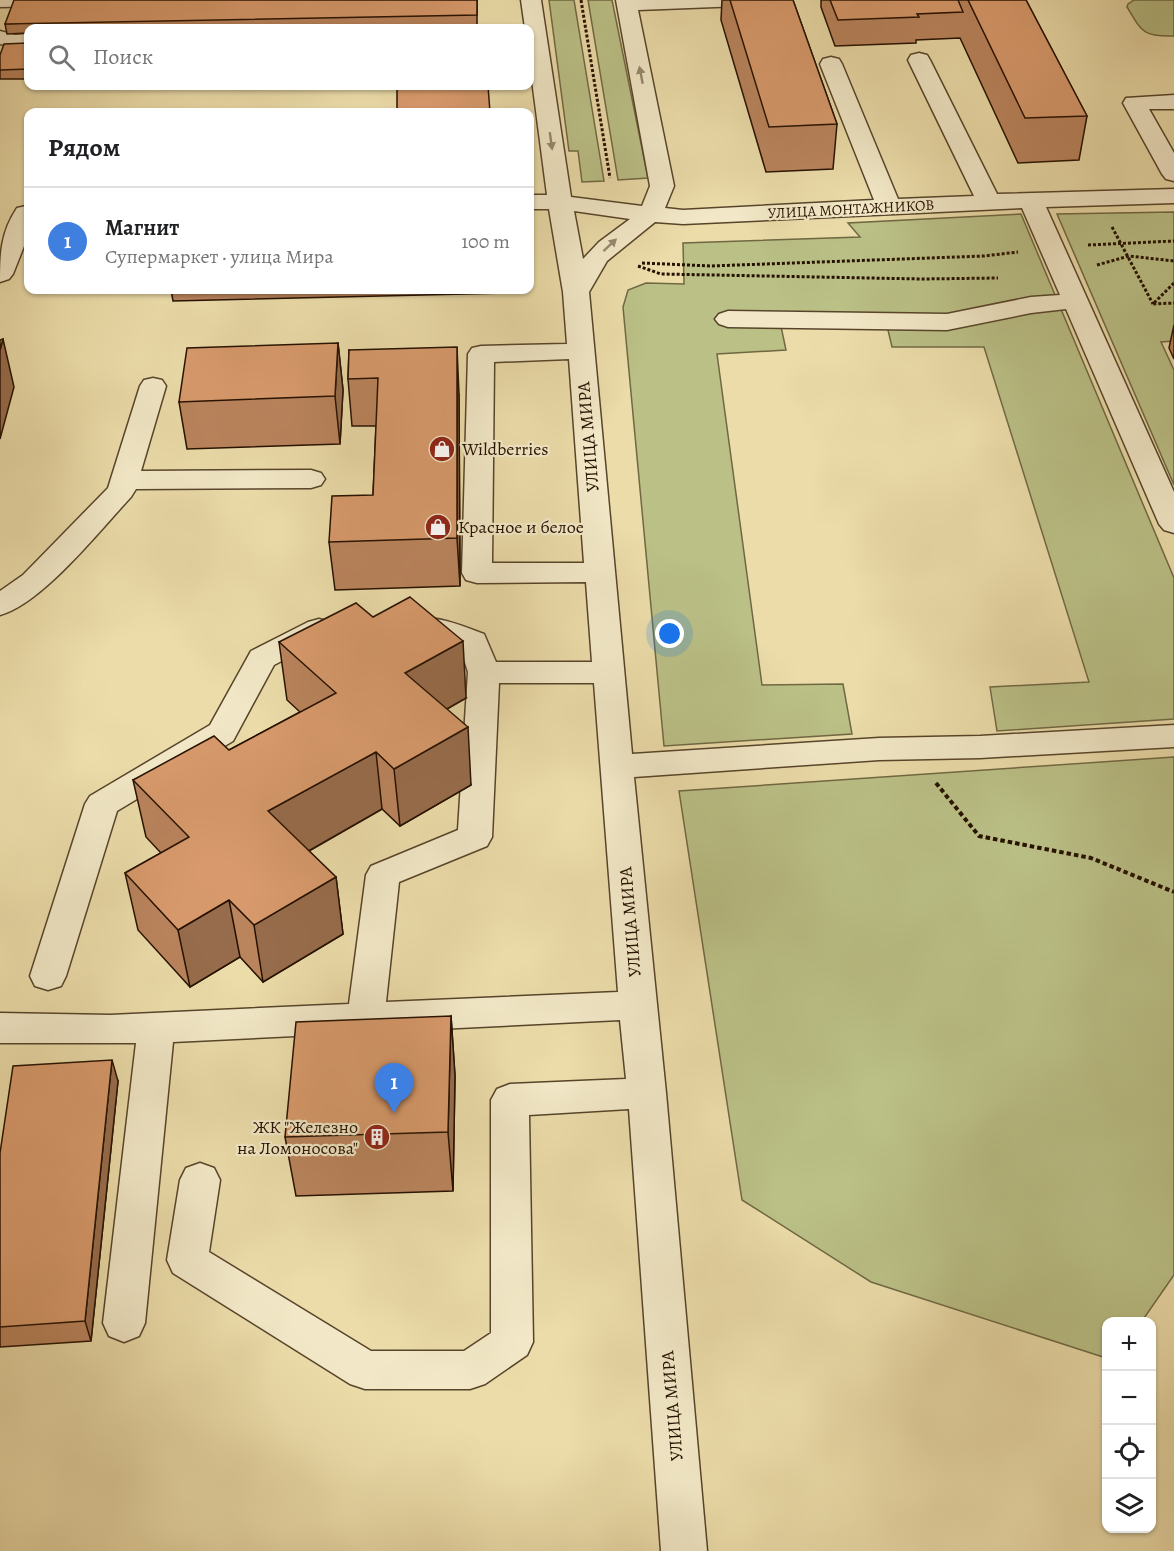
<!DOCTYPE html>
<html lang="ru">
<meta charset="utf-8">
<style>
:root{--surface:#fff;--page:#f2f2f2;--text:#202124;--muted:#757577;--line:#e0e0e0;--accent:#1a73e8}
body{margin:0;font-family:Alegreya,serif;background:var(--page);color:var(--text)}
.controls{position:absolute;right:18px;bottom:18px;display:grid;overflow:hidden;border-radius:12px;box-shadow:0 2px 4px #0004}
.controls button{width:54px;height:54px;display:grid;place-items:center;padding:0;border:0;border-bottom:2px solid var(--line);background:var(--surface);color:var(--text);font:30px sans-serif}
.you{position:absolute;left:670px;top:634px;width:21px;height:21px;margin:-15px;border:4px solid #fff;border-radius:50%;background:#1a73e8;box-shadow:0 0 0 9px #1a73e833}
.badge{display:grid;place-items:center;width:39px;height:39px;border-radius:50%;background:var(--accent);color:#fff;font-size:20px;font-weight:700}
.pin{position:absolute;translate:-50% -50px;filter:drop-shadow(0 2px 3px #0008)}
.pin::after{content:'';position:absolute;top:32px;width:21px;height:18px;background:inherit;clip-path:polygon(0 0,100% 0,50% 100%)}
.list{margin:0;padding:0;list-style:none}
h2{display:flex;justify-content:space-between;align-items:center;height:78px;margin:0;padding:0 24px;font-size:26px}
h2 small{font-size:20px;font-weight:400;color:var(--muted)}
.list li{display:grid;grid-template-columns:39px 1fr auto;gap:18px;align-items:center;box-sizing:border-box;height:108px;padding:0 24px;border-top:2px solid var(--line)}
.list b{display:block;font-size:22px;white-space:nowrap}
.list p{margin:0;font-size:20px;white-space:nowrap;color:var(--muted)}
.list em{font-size:20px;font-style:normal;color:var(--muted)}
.icon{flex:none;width:33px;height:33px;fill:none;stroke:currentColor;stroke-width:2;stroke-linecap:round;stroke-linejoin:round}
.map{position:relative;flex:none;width:1174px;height:1551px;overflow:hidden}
.search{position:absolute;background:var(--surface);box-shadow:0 2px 4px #0004;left:24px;top:24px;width:510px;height:66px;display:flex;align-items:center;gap:15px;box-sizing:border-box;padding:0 21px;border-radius:12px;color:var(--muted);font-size:22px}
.panel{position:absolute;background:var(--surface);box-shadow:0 2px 4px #0004;left:24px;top:108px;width:510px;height:186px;border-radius:12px}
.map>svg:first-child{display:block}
</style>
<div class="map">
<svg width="1174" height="1551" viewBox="0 0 1174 1551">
<rect width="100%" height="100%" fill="#ebdca9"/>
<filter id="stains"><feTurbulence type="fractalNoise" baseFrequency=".00333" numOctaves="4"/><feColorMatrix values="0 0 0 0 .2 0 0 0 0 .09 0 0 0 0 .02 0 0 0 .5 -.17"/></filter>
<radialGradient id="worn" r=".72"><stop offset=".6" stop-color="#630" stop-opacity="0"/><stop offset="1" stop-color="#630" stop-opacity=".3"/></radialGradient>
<!-- green -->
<path fill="#bac086" stroke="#706843" stroke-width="1.5" d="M549,0H574L604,181L582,182L578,151H569Z
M588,0H612L648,178L618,180Z
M1134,0H1174V36C1143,37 1142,32 1127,7L1128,4Z
M1174,212V341L1161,342L1174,370V485L1057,214Z
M1021,214L1174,578V719L997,731L990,687L1089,682L984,347H892L884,313L779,317L786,350L717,354L762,685L843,684L852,734L664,746L623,307L628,290L646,283L684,284L683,243L860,237L848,223Z
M1174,757V1275L1142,1321L1106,1322V1358L871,1282L742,1200L679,791Z"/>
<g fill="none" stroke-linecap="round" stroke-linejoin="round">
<!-- minor casing -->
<g stroke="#57442a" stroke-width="3">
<path id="minor" d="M0,0H58L55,4L48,6L0,7Z
M521,0H541L571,197L642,206L650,186L616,0H751L748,4L741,6L638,10L674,186L665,208L683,210L874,200L820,64L823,59L831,57L839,59L842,64L898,199L974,196L908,60L911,55L919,53L927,55L930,60L997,194L1174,189V203L1046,207L1174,492V533L1164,530L1159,524L1066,309L1031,313L947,330L728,327L719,324L715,319L719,314L728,311L947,314L1031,297L1060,295L1022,208L683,224L655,222L607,261L589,292L632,754L879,738L980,736L1174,725V747L980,758L879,760L634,777L666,1093L707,1551H661L629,1109L529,1115L533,1342L527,1355L485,1384L470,1389H365L350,1384L173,1273L167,1260L180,1180L186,1168L200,1163L214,1168L220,1180L209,1252L371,1351H464L491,1333V1100L497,1089L510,1084L626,1079L620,1020L173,1042L145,1323L139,1336L124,1342L109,1336L103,1323L136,1043H0V1013L110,1015L349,1004L366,875L371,866L458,830L468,672L460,647L437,638H410L399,635L395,628L399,621C430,612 455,623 484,634L496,662H592L586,582L477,583L466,580L462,573L468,354L472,348L481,346L567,344L563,292L549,209H530V195H547L530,65V28H525ZM574,211L630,219L599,242L583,259ZM569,359L584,563H492L494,362ZM499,683H594L618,992L386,1002L399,882L487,846L492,837Z
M0,31L15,35L28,34V46L15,47L0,44Z
M1174,95V109H1149L1174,153V181L1166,179L1162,174L1123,103L1126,98Z
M26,206H28V236L13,274L9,279L0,282C0,253 1,232 17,208Z
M153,378L162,380L166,386L141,471L311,470L321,473L325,479L321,485L311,488L136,489L131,497C100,530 42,604 0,615V591L23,575L108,488L140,386L144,380Z
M319,619L330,622L334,629L330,636L274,665L233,741L117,811L66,976L61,986L48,990L35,986L30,976L85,804L90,796L210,725L251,651L308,622Z"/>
</g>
<!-- path-far1 -->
<path stroke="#261100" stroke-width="3" stroke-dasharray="3 2" stroke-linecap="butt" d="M581,0L610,178
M1112,227L1153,304
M1088,245L1174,241
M642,263L711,266L984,256L1018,252
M1097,265L1129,256L1174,261
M638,266L661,274L922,279L998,278
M1174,283L1153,304L1174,303"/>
<!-- path -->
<path stroke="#261100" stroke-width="4" stroke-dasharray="4.5 3" stroke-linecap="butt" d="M936,783L979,836L1091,858L1174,892"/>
<!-- minor -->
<use href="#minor" fill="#f2e8c7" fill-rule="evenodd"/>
</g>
<!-- wall -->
<path fill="#ba845d" stroke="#261100" stroke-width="1.5" d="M477,0V25L272,28H28V33L7,34L5,24Z
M722,0H793L837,124L833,169L766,172L721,20Z
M821,0H1026L1087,116L1079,160L1018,163L960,38L916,40V43L835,46L821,7Z
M28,43V79H0V55Z
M171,290H506L507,293L173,301Z
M1174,325V359L1169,348Z
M338,343L343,390L340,444L187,449L179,402Z
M349,350L459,394L460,586L335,590L329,542L373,495L376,426H352L348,379Z
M279,642L466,698L447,709L471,785L400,826L382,809L309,851L336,877L343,934L263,982L240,957L190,987L138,930L125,873L161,853L146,837L133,780L229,750L300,712L287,700Z
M451,1016L455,1076L453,1191L296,1196L285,1137Z
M118,1081L91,1341L0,1347V1153Z"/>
<!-- shaded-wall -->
<path fill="#976c4c" stroke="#261100" stroke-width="1.5" d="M3,339L14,387L0,439V350Z
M338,343L343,390L340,444L335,396Z
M457,347L459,394L460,586L457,538Z
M463,641L466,698L410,730L405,673Z
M468,727L471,785L400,826L394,769Z
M376,752L382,809L277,869L268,811Z
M336,877L343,934L263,982L254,925Z
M229,900L240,957L190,987L178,930Z
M451,1016L455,1076L453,1191L448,1132Z
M112,1060L118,1081L91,1341L85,1321Z"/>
<!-- building -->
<path fill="#d89a6c" stroke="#261100" stroke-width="1.5" d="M14,0H477V15L5,24Z
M730,0H793L837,124L769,127Z
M830,0H958L963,12L917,14L919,17L838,20Z
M968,0H1026L1087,116L1025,118Z
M28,43V69L0,70V55L4,44Z
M397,86H488L490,112H397Z
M3,339L0,350V340Z
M338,343L335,396L179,402L187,348Z
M457,347V538L329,542L332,496L373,495L378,378L348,379L349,350Z
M410,597L463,641L405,673L468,727L394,769L376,752L268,811L336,877L254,925L229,900L178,930L125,873L189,837L133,780L214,736L229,750L336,693L279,642L356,603L373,617Z
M451,1016L448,1132L285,1137L296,1022Z
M112,1060L85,1321L0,1327V1153L13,1066Z"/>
<!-- one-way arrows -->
<defs><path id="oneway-solid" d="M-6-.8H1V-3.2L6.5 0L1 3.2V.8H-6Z" transform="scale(1.5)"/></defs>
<g fill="#96876d">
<use href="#oneway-solid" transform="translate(641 75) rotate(-101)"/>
<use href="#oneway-solid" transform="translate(551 141) rotate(82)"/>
<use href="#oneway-solid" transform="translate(610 245) rotate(-43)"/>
</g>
<!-- icons -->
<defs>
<g id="shop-disc" transform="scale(1.35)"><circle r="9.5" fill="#8f2418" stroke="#f2e8c7"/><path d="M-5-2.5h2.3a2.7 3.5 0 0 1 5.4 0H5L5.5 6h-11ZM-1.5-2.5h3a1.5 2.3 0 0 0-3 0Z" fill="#fff"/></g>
<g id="building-disc" transform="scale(1.35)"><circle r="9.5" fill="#8f2418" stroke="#f2e8c7"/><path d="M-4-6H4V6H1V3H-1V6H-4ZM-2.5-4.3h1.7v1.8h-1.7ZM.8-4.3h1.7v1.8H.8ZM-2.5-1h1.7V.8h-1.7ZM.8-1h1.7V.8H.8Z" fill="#fff"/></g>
</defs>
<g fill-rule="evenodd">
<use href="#shop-disc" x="442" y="449"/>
<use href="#shop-disc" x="438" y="527"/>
<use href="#building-disc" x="377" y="1137"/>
</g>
<g text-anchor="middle" stroke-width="4.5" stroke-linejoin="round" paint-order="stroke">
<!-- far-street labels -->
<g font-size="15" fill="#261100" stroke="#f2e8c7">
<text transform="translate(851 209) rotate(-3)" y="5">УЛИЦА МОНТАЖНИКОВ</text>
</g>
<!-- street labels -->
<g font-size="18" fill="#261100" stroke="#f2e8c7">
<text transform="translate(588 437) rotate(-95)" y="6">УЛИЦА МИРА</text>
<text transform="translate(630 922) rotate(-95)" y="6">УЛИЦА МИРА</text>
<text transform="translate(672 1406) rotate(-95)" y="6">УЛИЦА МИРА</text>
</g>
<!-- poi labels -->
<g font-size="18" fill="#261100" stroke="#f2e8c7" text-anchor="start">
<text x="462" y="455">Wildberries</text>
<text x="458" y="533">Красное и белое</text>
<text x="358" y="1133" text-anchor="end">ЖК "Железно<tspan x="358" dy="21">на Ломоносова"</tspan></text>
</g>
</g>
<rect width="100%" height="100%" filter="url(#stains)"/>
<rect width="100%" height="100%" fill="url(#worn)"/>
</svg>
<div class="controls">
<button>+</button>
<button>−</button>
<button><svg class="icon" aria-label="locate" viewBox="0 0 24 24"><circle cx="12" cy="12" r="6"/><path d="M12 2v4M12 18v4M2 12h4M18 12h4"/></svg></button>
<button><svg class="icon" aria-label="layers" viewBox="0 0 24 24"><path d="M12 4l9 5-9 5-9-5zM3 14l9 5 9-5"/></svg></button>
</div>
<div class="you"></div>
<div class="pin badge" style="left:394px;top:1113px;background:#3f7fe0">1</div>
<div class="search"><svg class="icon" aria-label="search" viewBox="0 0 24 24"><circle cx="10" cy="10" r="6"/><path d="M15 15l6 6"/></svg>Поиск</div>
<section class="panel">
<h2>Рядом<small></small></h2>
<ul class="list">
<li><span class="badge" style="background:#3f7fe0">1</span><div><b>Магнит</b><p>Супермаркет · улица Мира</p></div><em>100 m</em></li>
</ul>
</section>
</div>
